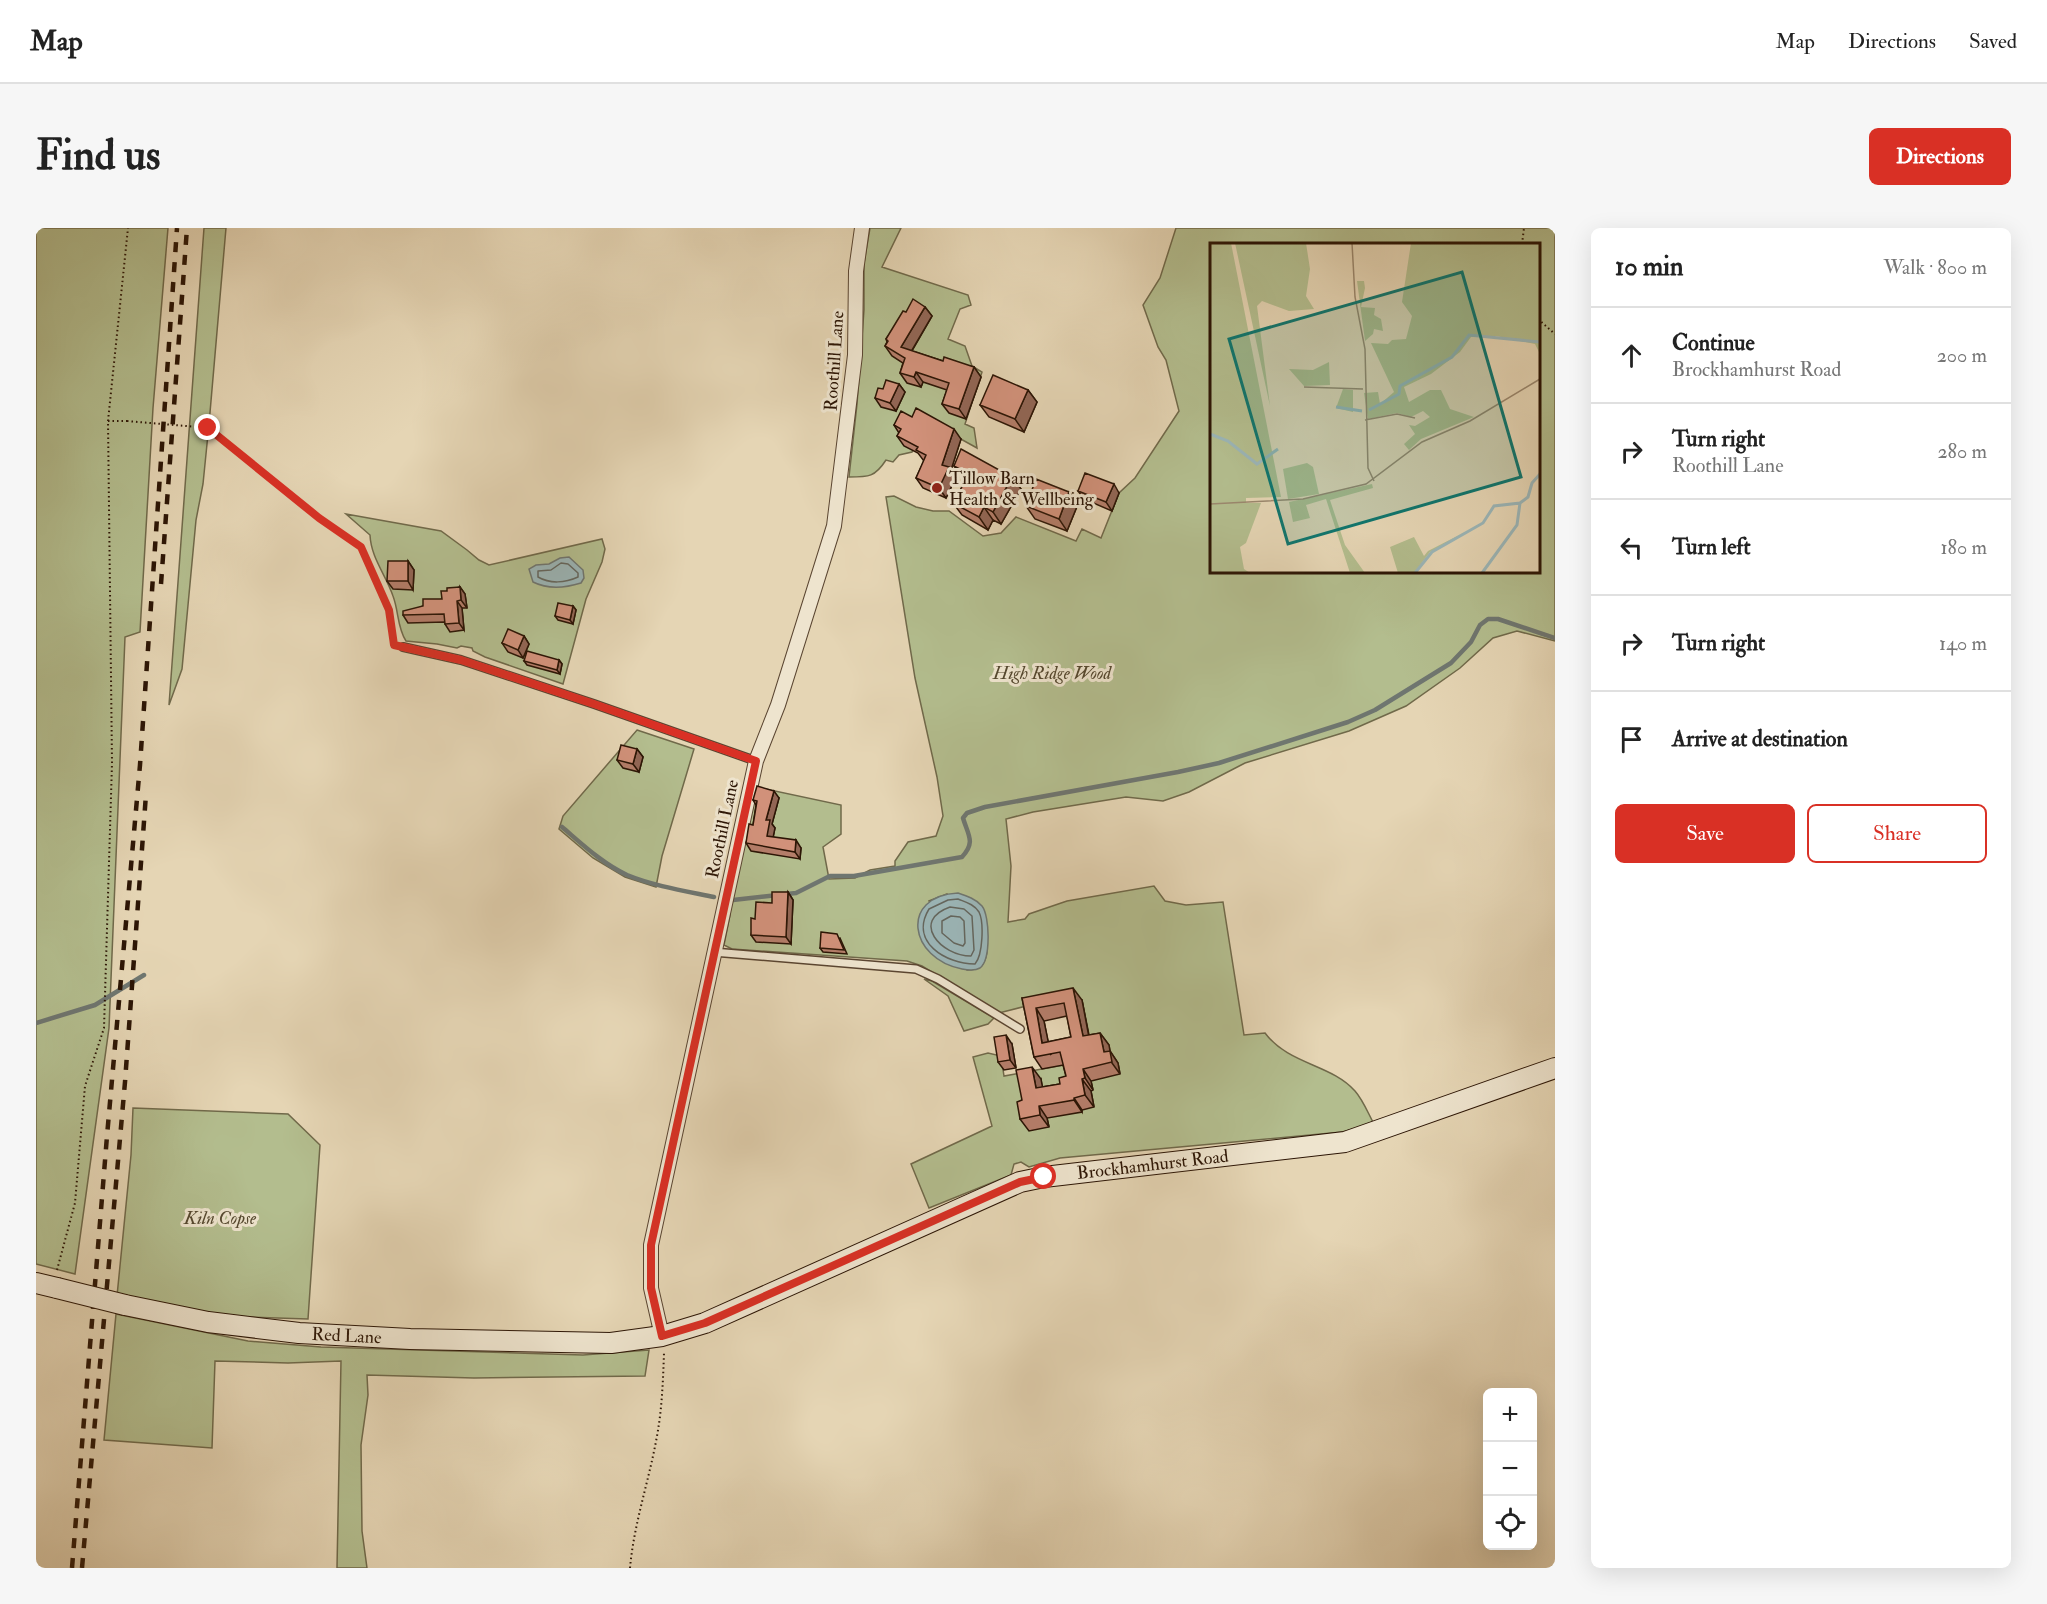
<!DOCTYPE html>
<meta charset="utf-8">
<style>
:root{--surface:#fff;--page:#f6f6f6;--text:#222;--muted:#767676;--line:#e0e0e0;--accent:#d93025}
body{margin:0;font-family:"IM FELL Double Pica",serif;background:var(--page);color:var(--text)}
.controls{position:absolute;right:18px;bottom:18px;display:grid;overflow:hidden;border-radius:9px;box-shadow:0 6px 24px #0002}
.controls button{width:54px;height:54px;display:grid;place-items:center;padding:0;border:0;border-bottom:2px solid var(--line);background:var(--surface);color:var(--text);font:30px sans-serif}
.stop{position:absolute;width:18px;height:18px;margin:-14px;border:4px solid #d93025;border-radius:50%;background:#fff}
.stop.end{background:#d93025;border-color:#fff;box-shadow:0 2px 6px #0008}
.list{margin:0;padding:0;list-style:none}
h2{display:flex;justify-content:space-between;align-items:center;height:78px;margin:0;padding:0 24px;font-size:26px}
h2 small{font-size:20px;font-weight:400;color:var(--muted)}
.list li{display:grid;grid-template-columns:39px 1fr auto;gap:18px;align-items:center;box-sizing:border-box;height:96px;padding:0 24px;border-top:2px solid var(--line)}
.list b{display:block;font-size:22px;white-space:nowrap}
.list p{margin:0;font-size:20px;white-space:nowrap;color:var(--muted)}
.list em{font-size:20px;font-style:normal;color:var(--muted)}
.actions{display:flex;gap:12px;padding:18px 24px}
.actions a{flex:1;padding:14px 0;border:2px solid var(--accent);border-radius:9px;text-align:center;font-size:21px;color:var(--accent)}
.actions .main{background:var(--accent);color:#fff}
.icon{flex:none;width:33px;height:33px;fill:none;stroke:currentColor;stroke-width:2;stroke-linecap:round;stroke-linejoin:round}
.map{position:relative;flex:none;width:1519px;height:1340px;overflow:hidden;border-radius:9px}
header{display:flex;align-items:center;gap:36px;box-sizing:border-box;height:84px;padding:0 30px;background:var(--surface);border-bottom:2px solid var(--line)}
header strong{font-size:28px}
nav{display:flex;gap:33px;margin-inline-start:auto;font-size:21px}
.intro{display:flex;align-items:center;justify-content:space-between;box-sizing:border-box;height:144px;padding:0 36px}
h1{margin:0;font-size:42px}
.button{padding:15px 27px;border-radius:9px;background:var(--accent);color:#fff;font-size:21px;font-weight:700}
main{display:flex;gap:36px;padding:0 36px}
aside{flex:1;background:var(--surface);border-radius:9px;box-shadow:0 6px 24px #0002}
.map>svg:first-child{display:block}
</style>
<header>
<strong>Map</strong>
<nav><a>Map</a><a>Directions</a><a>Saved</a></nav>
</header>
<div class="intro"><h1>Find us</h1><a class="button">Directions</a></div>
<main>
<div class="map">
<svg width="1519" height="1340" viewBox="0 0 1519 1340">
<rect width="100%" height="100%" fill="#e5d5b4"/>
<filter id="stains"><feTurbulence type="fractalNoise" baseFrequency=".00333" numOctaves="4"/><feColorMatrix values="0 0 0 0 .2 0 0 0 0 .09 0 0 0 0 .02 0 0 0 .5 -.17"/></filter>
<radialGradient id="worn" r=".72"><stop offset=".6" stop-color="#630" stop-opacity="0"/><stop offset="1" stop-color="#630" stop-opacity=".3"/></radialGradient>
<!-- green -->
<path fill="#b3bd8e" stroke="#70694a" stroke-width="1.5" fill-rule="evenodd" d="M0,0H132L117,180L104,404L89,409L73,800L39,1046L0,1036Z
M168,0H190L173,196L167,256L160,292L146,441L133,477Z
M834,0H865L846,39L932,67L935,77L924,81L912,111L929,118L936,138L946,144L929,196L938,200L941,220L887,190L890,200L876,224L863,227L857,234L850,232C839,249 833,249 813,249L821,176L828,82V35Z
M1140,0H1519V413L1481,403L1457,410L1424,440L1370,478L1313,503L1209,535L1153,564L1127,573L1090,569L997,584L970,591L975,638L972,694L989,691L993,686L1031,673L1118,658L1129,673L1150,677L1187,674L1208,807L1229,805C1253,837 1295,836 1319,863C1327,872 1332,885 1338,896L1306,904L1024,930L993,939L985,934L978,936L975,947L893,980L875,936L956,898L937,829L952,825L965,828L968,848L1033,836L1055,820L1046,772L998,776L963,785L886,738L871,733L696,721L688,717L694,687L695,673L720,559L805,577V606L787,619L793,651L819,650L834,642L859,638V633L872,614L900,608L907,588L901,549L879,450L850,269L858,268L880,279L897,283H913L947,308L965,305L980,289L1040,313L1046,301L1065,310L1083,265L1099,250L1143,183L1130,132L1122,119L1107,77L1124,50ZM1176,16H1502V344H1176ZM911,666L951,724C949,737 944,742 931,742L893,673Z
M310,286L405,303L431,322L443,332L453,337L566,311L569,321L566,334L550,371L527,456L449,429L437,423L436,420L425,418L421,420L401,416L370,413C361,399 363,384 357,368C350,347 335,330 334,307Z
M601,502L658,521L626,628L620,659L589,649L557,630L523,601L527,588Z
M888,751L896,753L958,790L952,796L928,803L912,768Z
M97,880L252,886L284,917L272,1091L177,1088L81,1068L95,927Z
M80,1086L212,1113L285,1119L547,1127L613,1122L609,1148L438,1150L331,1147L332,1167L325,1217L326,1303L331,1340H301L305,1133L252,1135L179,1133L176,1220L68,1212Z"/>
<!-- water -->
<path fill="#9bb6b8" stroke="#6f7670" stroke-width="1.5" d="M533,329L547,342L548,350L545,355C529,360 513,362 497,354L493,341L500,337L513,336L524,330Z
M922,665C931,668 940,671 946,678C954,688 955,732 944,740C939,743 931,742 926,741C873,731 863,668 922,665Z"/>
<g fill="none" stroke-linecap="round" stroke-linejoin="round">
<!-- shore -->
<path stroke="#64665e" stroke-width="1.5" d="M525,335L532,336L542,345V349C529,355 514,356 502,349V343L515,342Z
M922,671C929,674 938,676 943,684C948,694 947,727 939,736C910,736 873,714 893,681L912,672Z
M914,679L928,681L936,688L938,722L935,728C905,728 874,693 914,679Z
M915,688L924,689L928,693L929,715L927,718L918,715L906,705V693Z"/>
<!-- stream -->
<path stroke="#6f7670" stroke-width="4.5" d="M526,599C546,616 567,636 591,647C618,658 649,663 678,669
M697,672L760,665L794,648H818L926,629C940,614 932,607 927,590L931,585L949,579L1142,544L1183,535L1312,494L1339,482L1415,435L1435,414L1444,397L1452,391H1462L1519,410
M0,795L59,777L108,747"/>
<!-- lane casing -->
<g stroke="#5a4531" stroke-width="10">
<path id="lane" d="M367,419L425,432L558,476L720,533
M677,724L880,741L902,751L984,801"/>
</g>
<!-- street casing -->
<g stroke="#5a4531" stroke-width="16">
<path id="street" d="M626,1108L615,1060V1017L720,533L742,477L798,298L819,127L820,43L826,0"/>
</g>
<!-- secondary casing -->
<g stroke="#2c1505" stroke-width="22">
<g id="secondary">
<path d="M0,1055L21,1060"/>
<path id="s1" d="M89,1077L172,1094L263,1105L374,1111L575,1115L626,1108L669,1095L984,954L1008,949L1309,914L1519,840"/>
</g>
</g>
<!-- path -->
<path stroke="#2c1505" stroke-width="2" stroke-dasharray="1.5 3" stroke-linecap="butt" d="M1486,16L1488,0
M1502,91L1519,106
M72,193H91
M173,200L283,290L325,319L353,382L358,413
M21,1042L39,975L49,858L68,800L76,535L72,193L92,0
M594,1340C598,1295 613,1253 621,1208C626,1181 627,1153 628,1125"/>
<!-- lane -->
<use href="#lane" stroke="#eee4ce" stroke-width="7"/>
<!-- street -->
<use href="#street" stroke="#eee4ce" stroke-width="14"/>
<!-- secondary -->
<use href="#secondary" stroke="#eee4ce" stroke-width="20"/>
<!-- rail -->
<path stroke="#2c1505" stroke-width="4.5" stroke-dasharray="10 10" stroke-linecap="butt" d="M125,356L151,0
M36,1340L71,908L104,537L141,0
M46,1340L89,854L110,566"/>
<!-- secondary-bridge casing -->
<g stroke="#2c1505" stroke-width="22" stroke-linecap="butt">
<path id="secondary-bridge" d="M21,1060L89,1077"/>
</g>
<!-- path-bridge -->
<path stroke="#2c1505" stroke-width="2" stroke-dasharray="1.5 3" stroke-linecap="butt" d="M91,193L173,200"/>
<!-- secondary-bridge -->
<use href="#secondary-bridge" stroke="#eee4ce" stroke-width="20"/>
</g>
<!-- wall -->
<path fill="#b47d69" stroke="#2c1505" stroke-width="1.5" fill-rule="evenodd" d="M889,79L896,88L876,123L907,133L938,139L945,149L930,191L913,185L906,176L911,162L887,154L885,159L871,155L864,145L867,135L856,128L849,118L851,114L850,111L870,84Z
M863,156L869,164L860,183L845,179L839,170L847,161Z
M992,162L1001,174L988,204L953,189L944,177Z
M876,189L925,211L915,242L920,249L910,270L887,260L880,250L888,233L882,225L868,218L861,208L863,205L858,197Z
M918,238L976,249L985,261L965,296L957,292L952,302L926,287L917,275L930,252L927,250Z
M1042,263L1083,265L1076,283L1048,271Z
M1033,264L1042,276L1031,303L999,291L990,278Z
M372,333L378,342L377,362L357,361L351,353Z
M424,359L429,366L431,380H426L428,402L414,404L409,396V394L372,395L367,387L387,378L406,371L411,363Z
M537,378L540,382L537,396L522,392L519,388Z
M488,408L493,416L487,430L472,424L466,415Z
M523,432L526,436L524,446L491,437L488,433Z
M601,521L607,529L603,544L587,540L581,532Z
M743,570L736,596L739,600L737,609L765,620L764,631L715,623L710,615L717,597L720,577L717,572Z
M752,664L757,672L755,716L720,714L715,707L719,691L736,675Z
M804,710L811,726L787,724L784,720Z
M986,770L1046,772L1053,807L1064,805L1073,817L1074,823L1082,835L1084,846L1055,853L1057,862L1055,863L1058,879L1046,882V884L1011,890L1013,899L993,903L984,891L986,872L1005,851L1006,859L1024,856L1030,848L1027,837L1006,841L998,829ZM1031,788L1035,809L1012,814L1008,793Z
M976,816L980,840L968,842L962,834Z"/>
<!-- shaded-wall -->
<path fill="#926655" stroke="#2c1505" stroke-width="1.5" d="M889,79L896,88L872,129L865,119Z
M938,139L945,149L930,191L923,181Z
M880,144L887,154L885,159L878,149Z
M863,156L869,164L860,183L854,175Z
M992,162L1001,174L988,204L979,191Z
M918,201L925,211L915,242L920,249L910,270L903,260L906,237Z
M976,249L985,261L965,296L957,284Z
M1078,256L1083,265L1076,283L1070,274Z
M1033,264L1042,276L1031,303L1023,291Z
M948,279L957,292L952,302L943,289Z
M372,333L378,342L377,362L372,353Z
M424,359L429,366L431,380L425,372Z
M421,373L426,380L428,402L423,395Z
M537,378L540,382L537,396L534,392Z
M488,408L493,416L487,430L482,422Z
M523,432L526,436L524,446L521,442Z
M601,521L607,529L603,544L597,536Z
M738,563L743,570L736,596L739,600L736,615L731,608L730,592Z
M760,612L765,620L764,631L759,624Z
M752,664L757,672L755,716L750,709Z
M1037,760L1046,772L1055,820L1047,808Z
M1000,780L1008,793L1015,827L1006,815Z
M1064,805L1073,817L1074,823L1082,835L1084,846L1068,824Z
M970,807L976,816L980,840L974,832Z
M996,839L1005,851L1009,872L1000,860Z
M1047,841L1055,853L1057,862L1049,850Z
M1046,851L1055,863L1058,879L1049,867Z
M1038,870L1046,882V884L1038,872Z
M1003,878L1011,890L1013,899L1004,887Z"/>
<!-- building -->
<path fill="#d1917a" stroke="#2c1505" stroke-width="1.5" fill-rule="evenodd" d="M877,71L889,79L865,119L907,133L908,129L938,139L923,181L906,176L913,155L880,144L878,149L864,145L869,130L849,118L852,113L850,111L867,83L870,84Z
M957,147L992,162L979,191L944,177Z
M850,152L863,156L854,175L839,170L842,160L847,161Z
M880,180L918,201L906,237L913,239L903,260L880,250L890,227L880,222L882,219L861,208L865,201L858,197L865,183L876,189Z
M925,221L976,249L957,284L948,279L943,289L917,275L933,246L918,238Z
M1049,245L1078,256L1070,274L1042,263Z
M1000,251L1033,264L1023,291L990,278Z
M352,333H372V353H351Z
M424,359L425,372L421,373L423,395L409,396L408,386L367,387V383L387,378V371H406L405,363H411V360Z
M522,375L537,378L534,392L519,388Z
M472,401L488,408L482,422L466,415Z
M491,423L523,432L521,442L488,433Z
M585,517L601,521L597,536L581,532Z
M721,558L738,563L730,592H734L731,608L760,612L759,624L710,615L713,596L717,597L721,573L717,572Z
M736,664H752L750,709L715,707V690L719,691L720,674L736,675Z
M785,704L801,706L808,722L784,720Z
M1037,760L1047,808L1064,805L1068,824L1074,823L1076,834L1047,841L1049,850L1046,851L1049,867L1038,870V872L1003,878L1004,887L984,891L981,874L986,872L980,842L996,839L1000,860L1024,856L1023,850L1030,848L1024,824L998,829L986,770ZM1028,775L1035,809L1006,815L1000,780Z
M970,807L974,832L962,834L958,809Z"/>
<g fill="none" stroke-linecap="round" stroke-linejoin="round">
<!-- route -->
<path stroke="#d93025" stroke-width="8" d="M172,200L283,290L325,319L353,382L358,417L425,432L558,476L720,533L615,1017V1060L626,1108L669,1095L984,954L1008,949"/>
</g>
<!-- markers -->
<circle fill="#8f2418" stroke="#eee4ce" stroke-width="2" cx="901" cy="260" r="6"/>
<g text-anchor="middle" stroke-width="6" stroke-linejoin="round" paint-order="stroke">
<!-- street labels -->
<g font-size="18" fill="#2c1505" stroke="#eee4ce">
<text transform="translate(798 133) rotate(-86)" y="6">Roothill Lane</text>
<text transform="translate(686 601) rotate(-78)" y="6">Roothill Lane</text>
<text dy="6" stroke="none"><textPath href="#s1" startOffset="1064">Brockhamhurst Road</textPath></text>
<text dy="6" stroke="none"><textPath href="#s1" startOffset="224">Red Lane</textPath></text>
</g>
<!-- poi labels -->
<g font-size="18" fill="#2c1505" stroke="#eee4ce" text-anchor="start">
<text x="913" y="256">Tillow Barn<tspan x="913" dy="21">Health &amp; Wellbeing</tspan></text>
</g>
<!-- park labels -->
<g font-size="18" font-style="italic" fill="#54472e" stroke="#eee4ce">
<text x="1016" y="451">High Ridge Wood</text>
<text x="184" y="996">Kiln Copse</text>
</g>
</g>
<!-- overview -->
<g transform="translate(1174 15)">
<rect width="330" height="330" fill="#e5d5b4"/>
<path d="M0,0H21L71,254L36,255V260H51L36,300L30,304L34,326L40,330H0ZM25,0H96L100,26L96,53L104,66L79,68L52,58L47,63L60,163ZM201,0H330V111L325,101L286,93L261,94L250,109L221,131L194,144L199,159L220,147H231L240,166L264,174L211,196L199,207L194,201L205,191L199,182L205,183L220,174L213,168L201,174L187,170L158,176L154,150L168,149L170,161L184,149L161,100L178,101L182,97L196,96L202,73L192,59ZM147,38H154L155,45L151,64L165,65L164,72L171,76L173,88L164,86L163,91L155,98ZM119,119L120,142L94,143L79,126L103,127ZM133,146L143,147V169L126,165ZM97,220L103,224L109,251L78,256L73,226ZM162,241L163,245L120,257L135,302L155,330H140L116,256L96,262L100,275L83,279L79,259ZM257,288L220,309L204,330H188L180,304L204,294L214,313L218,308Z" fill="#b3bd8e"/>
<path fill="none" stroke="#9bb6b8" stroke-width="3" d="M126,164L152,168M159,167L189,151L190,143L242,114L259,92L330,99M0,191L18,198L47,221L68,206M205,330L222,309L273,280L284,263L310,260L318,254L322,240L330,231M272,330L307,282L310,260"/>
<path fill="none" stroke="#9b886e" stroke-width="1.5" d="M142,0L145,54L155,106L158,225L164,238M94,144L153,146M155,177L187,171L205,175M0,261L93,256L156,241L212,199L260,178L330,136"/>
<path fill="#0f766e" fill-opacity="0.15" stroke="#0f766e" stroke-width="3" d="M252,29L311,234L78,301L19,96Z"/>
<rect width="330" height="330" fill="none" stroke="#2c1505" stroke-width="3"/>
</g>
<rect width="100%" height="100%" filter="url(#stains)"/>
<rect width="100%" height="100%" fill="url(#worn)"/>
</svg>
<div class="controls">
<button>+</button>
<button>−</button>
<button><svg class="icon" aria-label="locate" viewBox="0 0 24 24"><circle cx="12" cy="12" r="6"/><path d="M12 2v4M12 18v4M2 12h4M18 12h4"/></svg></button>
</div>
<div class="stop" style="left:1008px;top:949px"></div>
<div class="stop end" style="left:172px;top:200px"></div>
</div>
<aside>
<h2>10 min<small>Walk · 800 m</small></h2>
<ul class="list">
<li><svg class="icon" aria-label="ahead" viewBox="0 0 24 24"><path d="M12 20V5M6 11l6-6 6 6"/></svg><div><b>Continue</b><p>Brockhamhurst Road</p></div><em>200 m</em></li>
<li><svg class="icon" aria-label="right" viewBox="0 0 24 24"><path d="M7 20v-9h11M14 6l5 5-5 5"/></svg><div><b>Turn right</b><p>Roothill Lane</p></div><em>280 m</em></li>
<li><svg class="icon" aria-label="left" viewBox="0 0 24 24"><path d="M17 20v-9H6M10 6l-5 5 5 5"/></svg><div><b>Turn left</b></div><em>180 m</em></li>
<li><svg class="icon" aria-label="right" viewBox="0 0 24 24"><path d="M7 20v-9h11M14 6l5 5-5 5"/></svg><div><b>Turn right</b></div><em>140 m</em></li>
<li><svg class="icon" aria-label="arrive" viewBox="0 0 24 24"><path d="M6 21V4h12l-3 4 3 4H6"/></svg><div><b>Arrive at destination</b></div></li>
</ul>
<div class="actions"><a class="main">Save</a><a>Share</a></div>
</aside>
</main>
